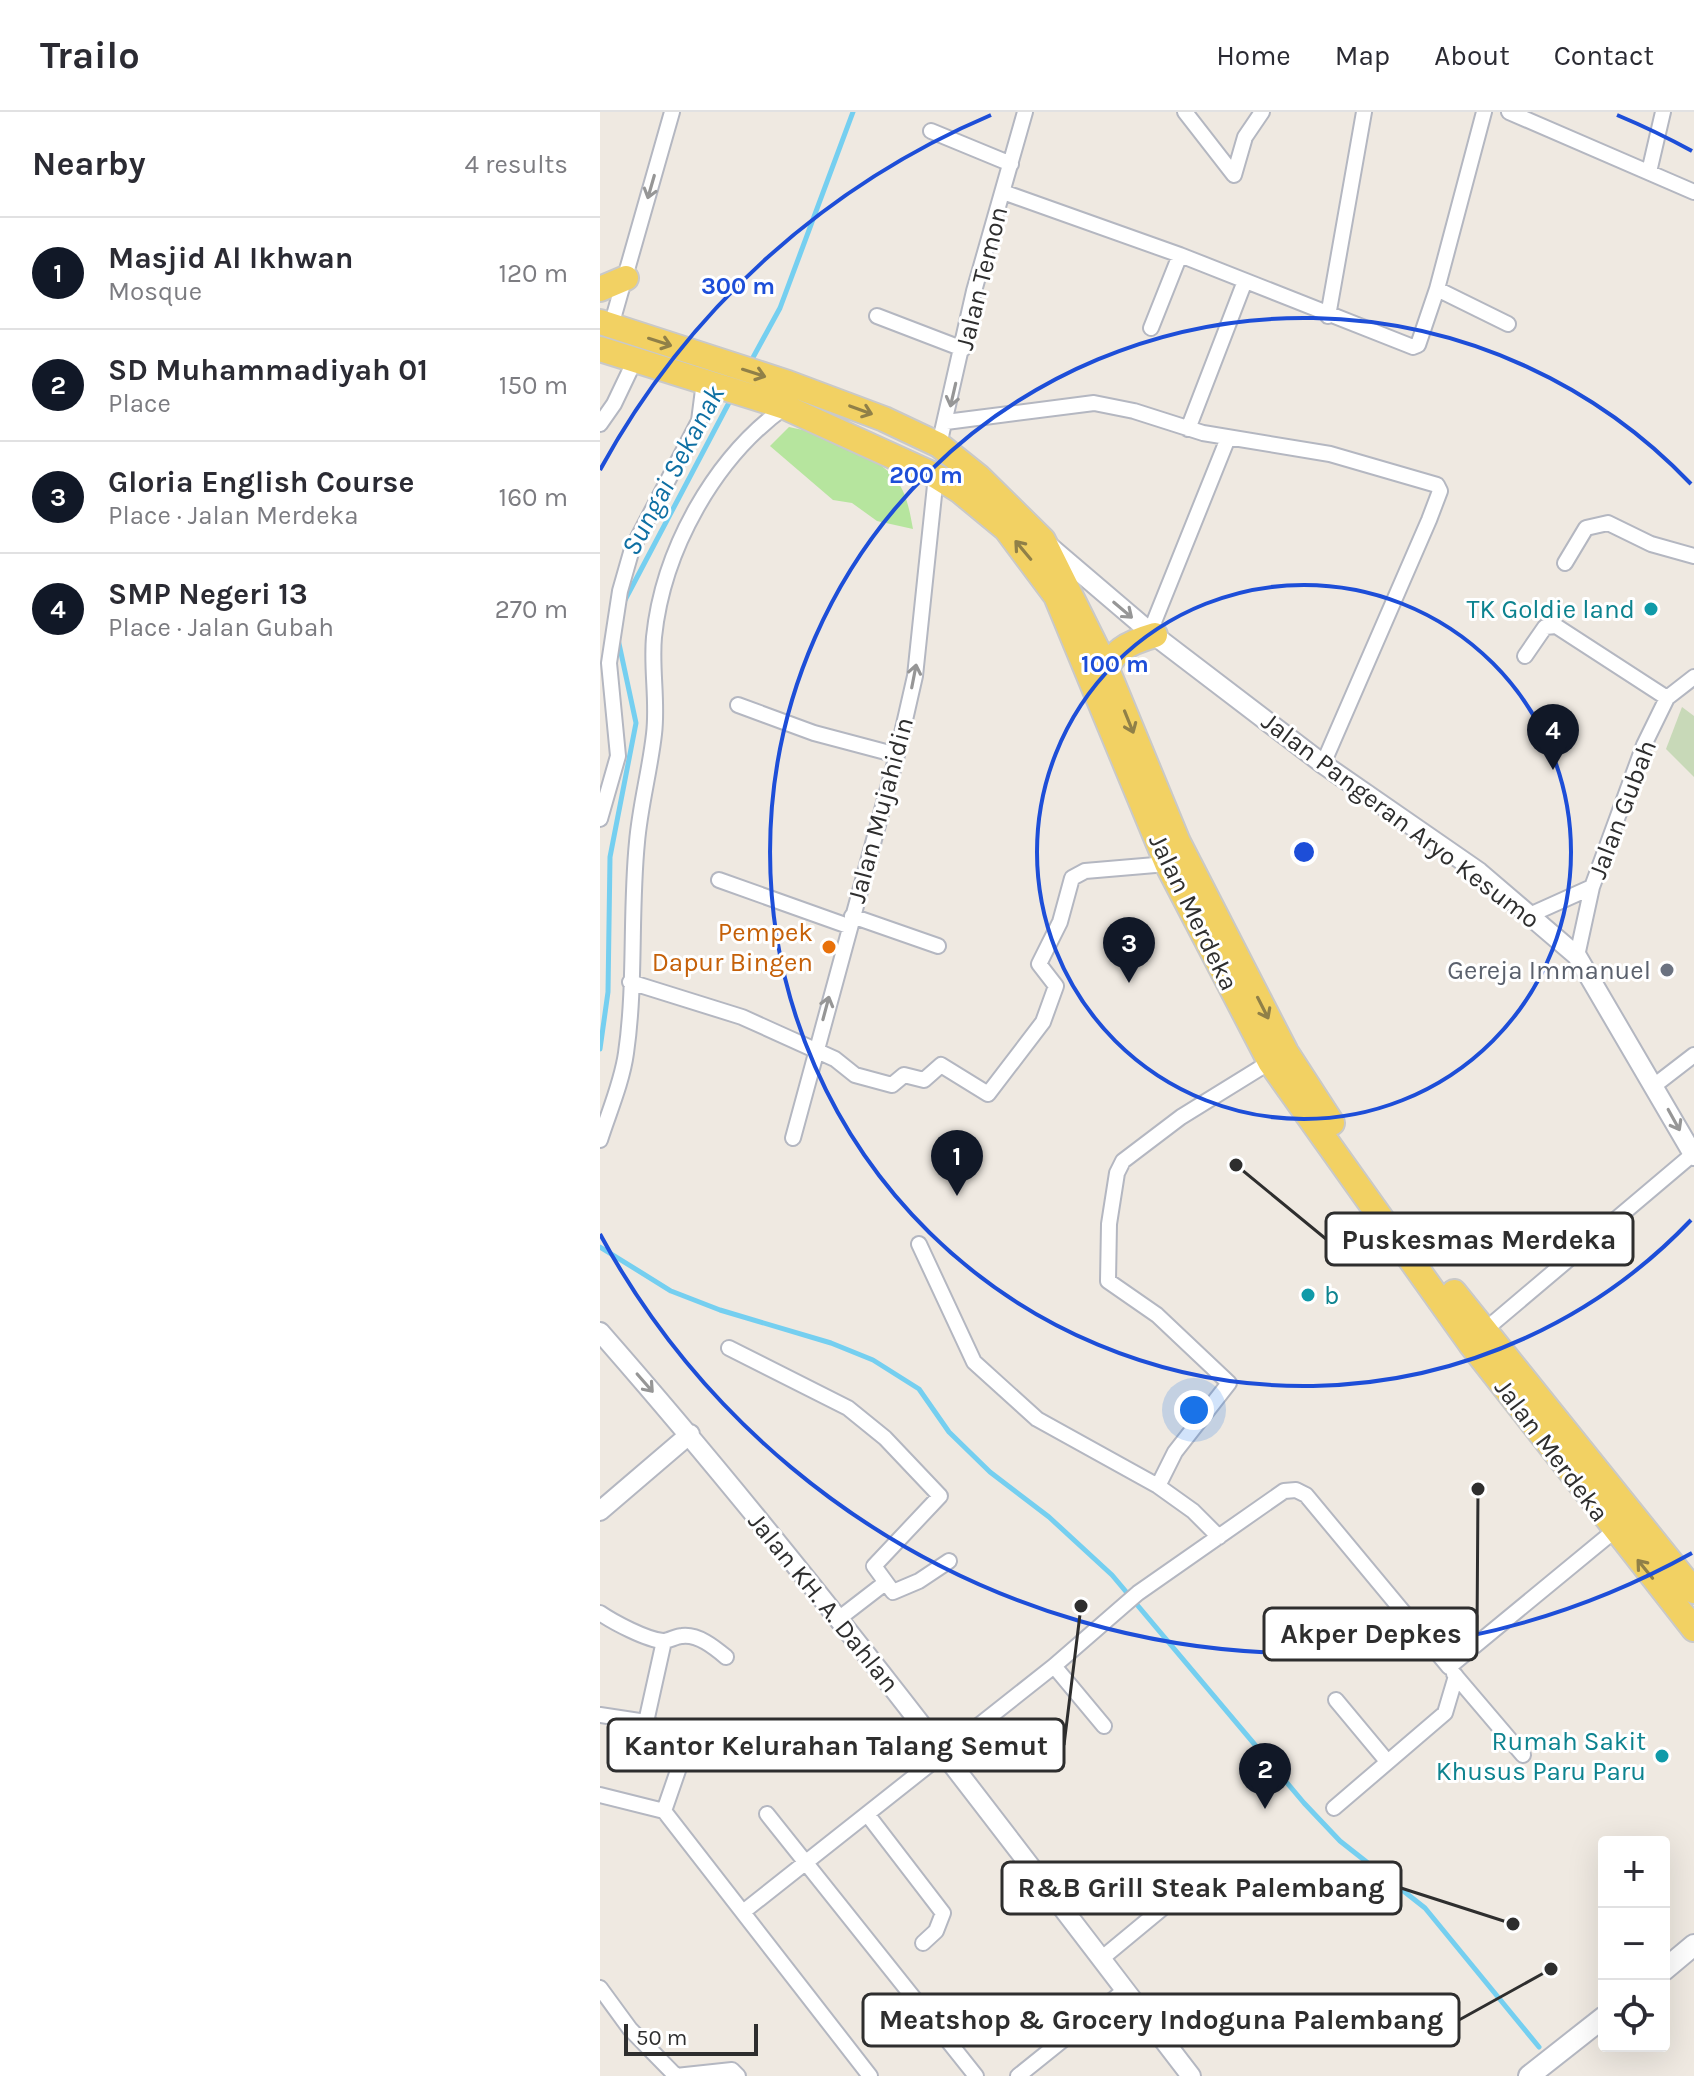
<!DOCTYPE html>
<meta charset="utf-8">
<style>
:root{--surface:#fff;--page:#f2f2f3;--text:#2b2b33;--muted:#7c7c81;--line:#e1e1e2;--accent:#111827}
body{margin:0;font-family:Karla,sans-serif;background:var(--page);color:var(--text)}
.controls{position:absolute;right:24px;bottom:24px;display:grid;overflow:hidden;border-radius:8px;box-shadow:0 8px 32px #0002}
.controls button{width:72px;height:72px;display:grid;place-items:center;padding:0;border:0;border-bottom:2px solid var(--line);background:var(--surface);color:var(--text);font:40px sans-serif}
.scale{position:absolute;left:24px;bottom:20px;width:134px;box-sizing:border-box;padding-left:8px;border:4px solid #2e2e2e;border-top:0;font-size:22px;line-height:28px;white-space:nowrap;color:#2e2e2e;-webkit-text-stroke:6px #fff;paint-order:stroke}
.you{position:absolute;left:594px;top:1298px;width:28px;height:28px;margin:-20px;border:6px solid #fff;border-radius:50%;background:#1a73e8;box-shadow:0 0 0 12px #1a73e833}
.badge{display:grid;place-items:center;width:52px;height:52px;border-radius:50%;background:var(--accent);color:#fff;font-size:26px;font-weight:700}
.pin{position:absolute;translate:-50% -66px;filter:drop-shadow(0 2px 4px #0008)}
.pin::after{content:'';position:absolute;top:42px;width:28px;height:24px;background:inherit;clip-path:polygon(0 0,100% 0,50% 100%)}
.list{margin:0;padding:0;list-style:none}
h2{display:flex;justify-content:space-between;align-items:center;height:104px;margin:0;padding:0 32px;font-size:34px}
h2 small{font-size:26px;font-weight:400;color:var(--muted)}
.list li{display:grid;grid-template-columns:52px 1fr auto;gap:24px;align-items:center;box-sizing:border-box;height:112px;padding:0 32px;border-top:2px solid var(--line)}
.list b{display:block;font-size:30px;white-space:nowrap}
.list p{margin:0;font-size:26px;white-space:nowrap;color:var(--muted)}
.list em{font-size:26px;font-style:normal;color:var(--muted)}
.icon{flex:none;width:44px;height:44px;fill:none;stroke:currentColor;stroke-width:2;stroke-linecap:round;stroke-linejoin:round}
.map{position:relative;flex:none;width:1094px;height:1964px;overflow:hidden}
header{display:flex;align-items:center;gap:48px;box-sizing:border-box;height:112px;padding:0 40px;background:var(--surface);border-bottom:2px solid var(--line)}
header strong{font-size:38px}
nav{display:flex;gap:44px;margin-inline-start:auto;font-size:28px}
main{display:flex}
aside{flex:1;background:var(--surface)}
.map>svg:first-child{display:block}
</style>
<header>
<strong>Trailo</strong>
<nav><a>Home</a><a>Map</a><a>About</a><a>Contact</a></nav>
</header>
<main>
<aside>
<h2>Nearby<small>4 results</small></h2>
<ul class="list">
<li><span class="badge">1</span><div><b>Masjid Al Ikhwan</b><p>Mosque</p></div><em>120 m</em></li>
<li><span class="badge">2</span><div><b>SD Muhammadiyah 01</b><p>Place</p></div><em>150 m</em></li>
<li><span class="badge">3</span><div><b>Gloria English Course</b><p>Place · Jalan Merdeka</p></div><em>160 m</em></li>
<li><span class="badge">4</span><div><b>SMP Negeri 13</b><p>Place · Jalan Gubah</p></div><em>270 m</em></li>
</ul>
</aside>
<div class="map">
<svg width="1094" height="1964" viewBox="0 0 1094 1964">
<rect width="100%" height="100%" fill="#efe9e1"/>
<!-- green -->
<path fill="#b6e59e" d="M189,315C225,322 273,339 297,369C307,382 310,401 313,417L277,409L252,391L233,388L170,334Z"/>
<!-- cemetery -->
<path fill="#c8d9b8" d="M1082,595L1094,604V665L1066,637Z"/>
<g fill="none" stroke-linecap="round" stroke-linejoin="round">
<!-- stream -->
<path stroke="#75cff0" stroke-width="5" d="M150,251L180,196L253,0
M25,488L132,285
M0,937L8,880L10,745L36,611L18,527
M0,1135L71,1179L120,1198L231,1231L273,1248L319,1277L349,1320L390,1360L449,1405L512,1463L704,1691L740,1729L825,1796L939,1935"/>
<!-- minor casing -->
<g stroke="#b4b7c1" stroke-width="18">
<path id="minor" d="M585,0L634,63L645,25L662,0
M884,0L837,177L908,212
M909,0L1094,80
M331,19L411,52
M1049,60L1063,0
M403,80L580,143
M277,204L363,237
M728,204L764,0
M11,214L72,0
M551,216L580,143L813,235L818,233L837,177
M346,310L494,291L534,299L603,321L730,342L837,373L840,379L829,408L723,652
M0,312L14,292L35,248
M588,317L645,169
M339,333L374,179L425,0
M965,451L986,416L1008,411L1051,432L1094,444
M550,520L628,326
M925,544L945,515L956,514L1067,586
M138,593L214,621L297,643
M0,707L18,644L9,551L20,479L32,437L99,309L104,270
M119,768L248,814
M932,802L992,775
M252,804L338,834
M977,844L992,775L1044,633L1067,586L1094,565
M30,870L142,905L235,947L255,963L292,973L304,963L324,968L341,953L388,982L443,910L456,874L439,852L460,810L472,766L485,759L567,752
M1055,973L1094,943
M193,1026L297,643L315,564L336,364
M0,1028C9,1000 22,970 26,941C36,872 30,800 37,730C40,694 50,658 54,622C58,590 51,557 54,525C63,438 114,346 185,295
M319,1132L374,1250L437,1307L558,1374L593,1399L619,1425
M879,1223L1093,1042
M129,1236L248,1296L285,1326L340,1384L274,1454L293,1480L319,1469L349,1449
M558,1374L575,1340L629,1271L557,1203L508,1169L509,1112L517,1061L523,1049L581,1005L670,950
M0,1501C13,1510 47,1528 63,1529C69,1529 76,1524 82,1524C98,1522 114,1535 126,1545
M237,1508L285,1471
M454,1554L504,1614
M854,1562L923,1643
M736,1588L786,1648
M0,1603L46,1610L64,1529
M46,1610L71,1623L83,1644L64,1699
M0,1683L64,1699L270,1964
M734,1696L845,1601L856,1564
M167,1702L376,1964
M267,1702L343,1801L336,1819L323,1831
M143,1800L454,1554L538,1481L684,1379L696,1378L706,1383L849,1555L1014,1419
M501,1847L594,1770
M0,1876L30,1917L76,1964L132,1958L138,1964
M418,1964L525,1878"/>
</g>
<!-- tertiary casing -->
<g stroke="#b4b7c1" stroke-width="22">
<path id="tertiary" d="M448,433L550,520L723,652L879,760L977,844L1094,1044
M0,1220C209,1458 398,1713 591,1964
M0,1399L90,1322"/>
</g>
<!-- secondary casing -->
<g stroke="#b4b7c1" stroke-width="24">
<path id="secondary" d="M1064,1858L1094,1833
M929,1964L1004,1905"/>
</g>
<!-- primary casing -->
<g stroke="#c9c9c9" stroke-width="28">
<path id="primary" d="M0,177L26,166
M0,210L188,271L284,307L339,333L379,365L443,428L506,555L578,730L686,940L732,1011
M0,237L185,295L336,364L360,379L406,417L456,484L567,752L670,950L870,1231L1094,1517
M502,568C511,539 527,531 555,523
M854,1180L1094,1479"/>
</g>
<!-- minor -->
<use href="#minor" stroke="#fff" stroke-width="14"/>
<!-- tertiary -->
<use href="#tertiary" stroke="#fff" stroke-width="18"/>
<!-- secondary -->
<use href="#secondary" stroke="#fff" stroke-width="20"/>
<!-- primary -->
<use href="#primary" stroke="#f2d163" stroke-width="24"/>
</g>
<!-- one-way arrows -->
<defs><path id="oneway-shaft" d="M-6 0H5M1.5-3L5.5 0L1.5 3" fill="none" stroke-width="1.6" stroke-linecap="round" stroke-linejoin="round" transform="scale(2)"/></defs>
<g stroke="#969696">
<use href="#oneway-shaft" transform="translate(51 75) rotate(106)"/>
<use href="#oneway-shaft" transform="translate(353 283) rotate(103)"/>
<use href="#oneway-shaft" transform="translate(523 498) rotate(40)"/>
<use href="#oneway-shaft" transform="translate(314 564) rotate(-79)"/>
<use href="#oneway-shaft" transform="translate(226 896) rotate(-75)"/>
<use href="#oneway-shaft" transform="translate(1074 1008) rotate(61)"/>
<use href="#oneway-shaft" transform="translate(45 1271) rotate(49)"/>
</g>
<g stroke="#908048">
<use href="#oneway-shaft" transform="translate(60 230) rotate(18)"/>
<use href="#oneway-shaft" transform="translate(154 261) rotate(18)"/>
<use href="#oneway-shaft" transform="translate(261 298) rotate(20)"/>
<use href="#oneway-shaft" transform="translate(423 438) rotate(-130)"/>
<use href="#oneway-shaft" transform="translate(529 610) rotate(68)"/>
<use href="#oneway-shaft" transform="translate(663 896) rotate(63)"/>
<use href="#oneway-shaft" transform="translate(1045 1457) rotate(-129)"/>
</g>
<!-- distance rings -->
<g fill="none" stroke="#1d4ed8" stroke-width="4">
<circle cx="704" cy="740" r="267"/>
<path d="M1091 1108A534 534 0 1 1 1091 372"/>
<path d="M1092 1441A801 801 0 0 1 0 1122M0 358A801 801 0 0 1 391 3M1017 3A801 801 0 0 1 1092 39"/>
</g>
<!-- markers -->
<g fill="#0f9aa8" stroke="#fff" stroke-width="3">
<circle cx="1051" cy="497" r="8"/>
<circle cx="708" cy="1183" r="8"/>
<circle cx="1062" cy="1644" r="8"/>
</g>
<circle fill="#e8710a" stroke="#fff" stroke-width="3" cx="229" cy="835" r="8"/>
<circle fill="#6b7280" stroke="#fff" stroke-width="3" cx="1067" cy="858" r="8"/>
<g text-anchor="middle" stroke-width="6" stroke-linejoin="round" paint-order="stroke">
<!-- street labels -->
<g font-size="26" fill="#2e2e2e" stroke="#fff">
<text transform="translate(381 166) rotate(-76)" y="9">Jalan Temon</text>
<text transform="translate(1022 697) rotate(-69)" y="9">Jalan Gubah</text>
<text transform="translate(280 698) rotate(-75)" y="9">Jalan Mujahidin</text>
<text transform="translate(801 708) rotate(37)" y="9">Jalan Pangeran Aryo Kesumo</text>
<text transform="translate(594 800) rotate(64)" y="9">Jalan Merdeka</text>
<text transform="translate(952 1338) rotate(53)" y="9">Jalan Merdeka</text>
<text transform="translate(224 1490) rotate(51)" y="9">Jalan KH. A. Dahlan</text>
</g>
<!-- culture labels -->
<g font-size="26" fill="#0d838f" stroke="#fff" text-anchor="end">
<text x="1035" y="506">TK Goldie land</text>
<text x="724" y="1192" text-anchor="start">b</text>
<text x="1046" y="1638">Rumah Sakit<tspan x="1046" dy="30">Khusus Paru Paru</tspan></text>
</g>
<!-- food labels -->
<g font-size="26" fill="#c56008" stroke="#fff" text-anchor="end">
<text x="213" y="829">Pempek<tspan x="213" dy="30">Dapur Bingen</tspan></text>
</g>
<!-- worship labels -->
<g font-size="26" fill="#5b616d" stroke="#fff" text-anchor="end">
<text x="1051" y="867">Gereja Immanuel</text>
</g>
<!-- water labels -->
<g font-size="28" font-style="italic" fill="#0d6fa3" stroke="#fff">
<text transform="translate(72 358) rotate(-62)" y="10">Sungai Sekanak</text>
</g>
</g>
<circle cx="704" cy="740" r="12" fill="#1d4ed8" stroke="#fff" stroke-width="4"/>
<g font-size="24" text-anchor="middle" font-weight="bold" fill="#1d4ed8" stroke="#fff" stroke-width="6" stroke-linejoin="round" paint-order="stroke">
<text x="138" y="182">300 m</text>
<text x="326" y="371">200 m</text>
<text x="515" y="560">100 m</text>
</g>
<!-- callouts -->
<path fill="none" stroke="#2e2e2e" stroke-width="3" d="M636 1053L726 1127M878 1377L877 1522M481 1494L464 1633M913 1812L801 1776M951 1857L859 1908"/>
<g fill="#2e2e2e" stroke="#fff" stroke-width="3">
<circle cx="636" cy="1053" r="8"/>
<circle cx="878" cy="1377" r="8"/>
<circle cx="481" cy="1494" r="8"/>
<circle cx="913" cy="1812" r="8"/>
<circle cx="951" cy="1857" r="8"/>
</g>
<g fill="#fff" stroke="#2e2e2e" stroke-width="3">
<rect x="726" y="1101" width="307" height="52" rx="8"/>
<rect x="664" y="1496" width="213" height="52" rx="8"/>
<rect x="8" y="1607" width="456" height="52" rx="8"/>
<rect x="402" y="1750" width="399" height="52" rx="8"/>
<rect x="263" y="1882" width="596" height="52" rx="8"/>
</g>
<g font-size="28" text-anchor="middle" font-weight="bold" fill="#2e2e2e">
<text x="879" y="1137">Puskesmas Merdeka</text>
<text x="771" y="1531">Akper Depkes</text>
<text x="236" y="1643">Kantor Kelurahan Talang Semut</text>
<text x="601" y="1785">R&amp;B Grill Steak Palembang</text>
<text x="561" y="1917">Meatshop &amp; Grocery Indoguna Palembang</text>
</g>
</svg>
<div class="controls">
<button>+</button>
<button>−</button>
<button><svg class="icon" aria-label="locate" viewBox="0 0 24 24"><circle cx="12" cy="12" r="6"/><path d="M12 2v4M12 18v4M2 12h4M18 12h4"/></svg></button>
</div>
<div class="scale">50 m</div>
<div class="you"></div>
<div class="pin badge" style="left:357px;top:1084px">1</div>
<div class="pin badge" style="left:665px;top:1697px">2</div>
<div class="pin badge" style="left:529px;top:871px">3</div>
<div class="pin badge" style="left:953px;top:658px">4</div>
</div>
</main>
